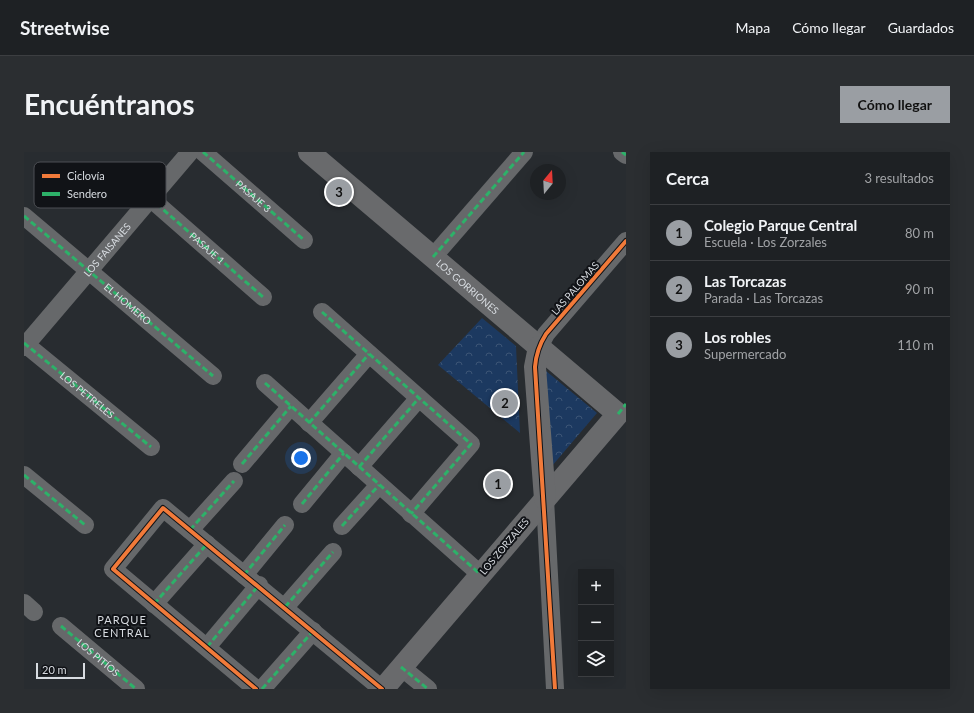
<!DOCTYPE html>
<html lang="es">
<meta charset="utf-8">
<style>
:root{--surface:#1e2124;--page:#2b2e31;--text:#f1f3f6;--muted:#a1a3a6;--line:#3c3e41;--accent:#9a9ea3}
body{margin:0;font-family:Lato,sans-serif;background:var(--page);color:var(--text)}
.controls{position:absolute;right:12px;bottom:12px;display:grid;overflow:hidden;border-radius:0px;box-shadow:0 4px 16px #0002}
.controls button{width:36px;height:36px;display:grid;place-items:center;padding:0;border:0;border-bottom:1px solid var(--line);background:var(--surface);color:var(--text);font:20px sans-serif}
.compass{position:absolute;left:506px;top:12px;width:36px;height:36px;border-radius:50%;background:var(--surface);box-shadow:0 4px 16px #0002;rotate:18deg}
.scale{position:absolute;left:12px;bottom:10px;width:49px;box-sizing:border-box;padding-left:4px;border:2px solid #d8dce1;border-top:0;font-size:11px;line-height:14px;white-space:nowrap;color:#d8dce1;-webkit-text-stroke:3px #111317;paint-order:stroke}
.you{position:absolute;left:277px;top:306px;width:14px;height:14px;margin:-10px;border:3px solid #fff;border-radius:50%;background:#1a73e8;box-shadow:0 0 0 6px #1a73e833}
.badge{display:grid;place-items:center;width:26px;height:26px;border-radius:50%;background:var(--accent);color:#111;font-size:13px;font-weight:700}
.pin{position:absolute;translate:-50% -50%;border:2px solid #fff;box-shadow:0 1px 4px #0006}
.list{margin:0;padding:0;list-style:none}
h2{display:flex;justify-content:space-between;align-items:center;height:52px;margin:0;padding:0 16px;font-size:17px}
h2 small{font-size:13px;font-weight:400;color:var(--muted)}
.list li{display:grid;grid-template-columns:26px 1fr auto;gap:12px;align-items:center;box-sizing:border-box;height:56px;padding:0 16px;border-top:1px solid var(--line)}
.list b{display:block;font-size:15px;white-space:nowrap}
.list p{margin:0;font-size:13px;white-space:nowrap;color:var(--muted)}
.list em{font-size:13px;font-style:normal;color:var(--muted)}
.icon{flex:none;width:22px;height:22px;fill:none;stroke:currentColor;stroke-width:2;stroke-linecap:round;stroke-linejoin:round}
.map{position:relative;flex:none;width:602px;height:537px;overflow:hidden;border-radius:0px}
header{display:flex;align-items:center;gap:24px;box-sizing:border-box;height:56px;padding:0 20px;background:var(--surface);border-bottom:1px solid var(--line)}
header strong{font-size:19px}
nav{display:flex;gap:22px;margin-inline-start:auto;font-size:14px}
.intro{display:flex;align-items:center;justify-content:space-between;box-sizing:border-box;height:96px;padding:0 24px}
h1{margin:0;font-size:28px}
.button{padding:10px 18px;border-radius:0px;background:var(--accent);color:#111;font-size:14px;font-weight:700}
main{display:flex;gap:24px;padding:0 24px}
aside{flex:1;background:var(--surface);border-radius:0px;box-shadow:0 4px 16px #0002}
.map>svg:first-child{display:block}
</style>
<header>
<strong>Streetwise</strong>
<nav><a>Mapa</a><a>Cómo llegar</a><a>Guardados</a></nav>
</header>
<div class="intro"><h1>Encuéntranos</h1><a class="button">Cómo llegar</a></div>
<main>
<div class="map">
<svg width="602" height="537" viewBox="0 0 602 537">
<defs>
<pattern id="forest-crowns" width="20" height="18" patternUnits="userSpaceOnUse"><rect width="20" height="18" fill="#1c3960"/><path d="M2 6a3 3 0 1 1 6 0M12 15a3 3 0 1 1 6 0" fill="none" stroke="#3c5576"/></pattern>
</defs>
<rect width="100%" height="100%" fill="#282c30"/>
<!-- forest -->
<path fill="url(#forest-crowns)" d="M458,166L492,194L496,281L414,213Z
M516,214L573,261L522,321Z"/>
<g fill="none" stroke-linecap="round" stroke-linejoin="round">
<!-- street -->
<g stroke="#66686a" stroke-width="18">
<path d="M179,0L280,88"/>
<path d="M598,0L602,3"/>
<path id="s1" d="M126,46L239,145"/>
<path d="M0,64L189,224"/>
<path d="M409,105L500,0"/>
<path d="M298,160L447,292L387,362"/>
<path id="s2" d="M0,191L127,295"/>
<path id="s3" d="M0,195L166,0"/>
<path d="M515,195L522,182L602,89"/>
<path d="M241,231L456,422"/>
<path d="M285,271L345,202"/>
<path d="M218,312L267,254"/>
<path d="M335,315L395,246"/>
<path d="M0,323L61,373"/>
<path d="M521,347L531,537"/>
<path d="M278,352L320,301"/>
<path d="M318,374L355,333"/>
<path d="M166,378L210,329"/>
<path d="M220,423L261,373"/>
<path d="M0,451L10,460"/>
<path d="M130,452L183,392"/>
<path d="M261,455L309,400"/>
<path id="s4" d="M37,474L112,537"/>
<path d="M183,495L235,433"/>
<path d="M377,515L404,537"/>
<path d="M232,537L89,417L139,356L358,537"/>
<path d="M238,537L289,479"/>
</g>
<!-- secondary -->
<g stroke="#696a6c" stroke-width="22">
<path id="s5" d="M285,0L594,262L359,537"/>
<path d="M515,195L511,215L521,347"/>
</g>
<!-- quiet -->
<g stroke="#2db169" stroke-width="3" stroke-dasharray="6 3" stroke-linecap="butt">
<path id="s6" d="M179,0L280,88"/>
<path d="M598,0L602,3"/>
<path d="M126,46L239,145"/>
<path id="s7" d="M0,64L189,224"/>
<path d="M409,105L500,0"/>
<path d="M298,160L447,292L387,362"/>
<path d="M0,191L127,295"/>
<path d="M241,231L456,422"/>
<path d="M594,262L602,252"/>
<path d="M285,271L345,202"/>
<path d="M218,312L267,254"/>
<path d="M335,315L395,246"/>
<path d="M0,323L61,373"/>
<path d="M278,352L320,301"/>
<path d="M318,374L355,333"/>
<path d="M166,378L210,329"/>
<path d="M220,423L261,373"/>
<path d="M130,452L183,392"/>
<path d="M261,455L309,400"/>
<path d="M37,474L112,537"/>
<path d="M183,495L235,433"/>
<path d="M377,515L404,537"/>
<path d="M238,537L289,479"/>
</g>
<!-- cycleway casing -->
<g stroke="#111317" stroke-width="6">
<path id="cycleway" d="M232,537L89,417L139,356L358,537
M531,537L511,215C512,202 515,193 522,182L602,89"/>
</g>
<!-- cycleway -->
<use href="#cycleway" stroke="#f17a3a" stroke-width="4"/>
</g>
<g text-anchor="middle" stroke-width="4" stroke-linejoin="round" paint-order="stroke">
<!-- street labels -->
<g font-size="10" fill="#d8dce1" stroke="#111317">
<text dy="4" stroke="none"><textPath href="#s6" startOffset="67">PASAJE 3</textPath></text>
<text dy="4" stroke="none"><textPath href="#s1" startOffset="76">PASAJE 1</textPath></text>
<text dy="4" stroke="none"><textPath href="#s3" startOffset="128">LOS FAISANES</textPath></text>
<text dy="4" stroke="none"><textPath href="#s5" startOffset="208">LOS GORRIONES</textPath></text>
<text transform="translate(551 136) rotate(-49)" y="4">LAS PALOMAS</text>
<text dy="4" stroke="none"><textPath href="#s7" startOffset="136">EL HOMERO</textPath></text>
<text dy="4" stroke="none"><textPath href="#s2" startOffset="82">LOS PETRELES</textPath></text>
<text transform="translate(480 394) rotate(-50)" y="4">LOS ZORZALES</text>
<text dy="4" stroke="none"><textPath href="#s4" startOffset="49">LOS PITÍOS</textPath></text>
</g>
<!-- neighbourhood labels -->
<g font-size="11" letter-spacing="1" fill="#d8dce1" stroke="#111317">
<text x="98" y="472">PARQUE<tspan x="98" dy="13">CENTRAL</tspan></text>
</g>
</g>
<!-- legend -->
<rect x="10" y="10" width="132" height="46" rx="6" fill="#111317" stroke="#4d4f54" stroke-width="1"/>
<rect x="18" y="22" width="18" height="4" fill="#f17a3a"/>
<rect x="18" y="40" width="18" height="4" fill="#2db169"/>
<g font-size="11" fill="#d8dce1">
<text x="43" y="28">Ciclovía</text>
<text x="43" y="46">Sendero</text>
</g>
</svg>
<div class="controls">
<button>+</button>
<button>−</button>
<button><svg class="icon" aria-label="layers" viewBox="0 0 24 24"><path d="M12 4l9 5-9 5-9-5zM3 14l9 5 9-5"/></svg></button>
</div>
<svg class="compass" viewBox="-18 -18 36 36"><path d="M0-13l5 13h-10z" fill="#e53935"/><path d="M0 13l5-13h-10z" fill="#a1a3a6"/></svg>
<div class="scale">20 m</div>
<div class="you"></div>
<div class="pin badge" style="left:474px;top:332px">1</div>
<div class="pin badge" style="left:481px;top:251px">2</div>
<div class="pin badge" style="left:315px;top:40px">3</div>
</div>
<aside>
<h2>Cerca<small>3 resultados</small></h2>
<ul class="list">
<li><span class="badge">1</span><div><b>Colegio Parque Central</b><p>Escuela · Los Zorzales</p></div><em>80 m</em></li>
<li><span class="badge">2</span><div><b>Las Torcazas</b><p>Parada · Las Torcazas</p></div><em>90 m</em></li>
<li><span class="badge">3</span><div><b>Los robles</b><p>Supermercado</p></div><em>110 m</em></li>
</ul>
</aside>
</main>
